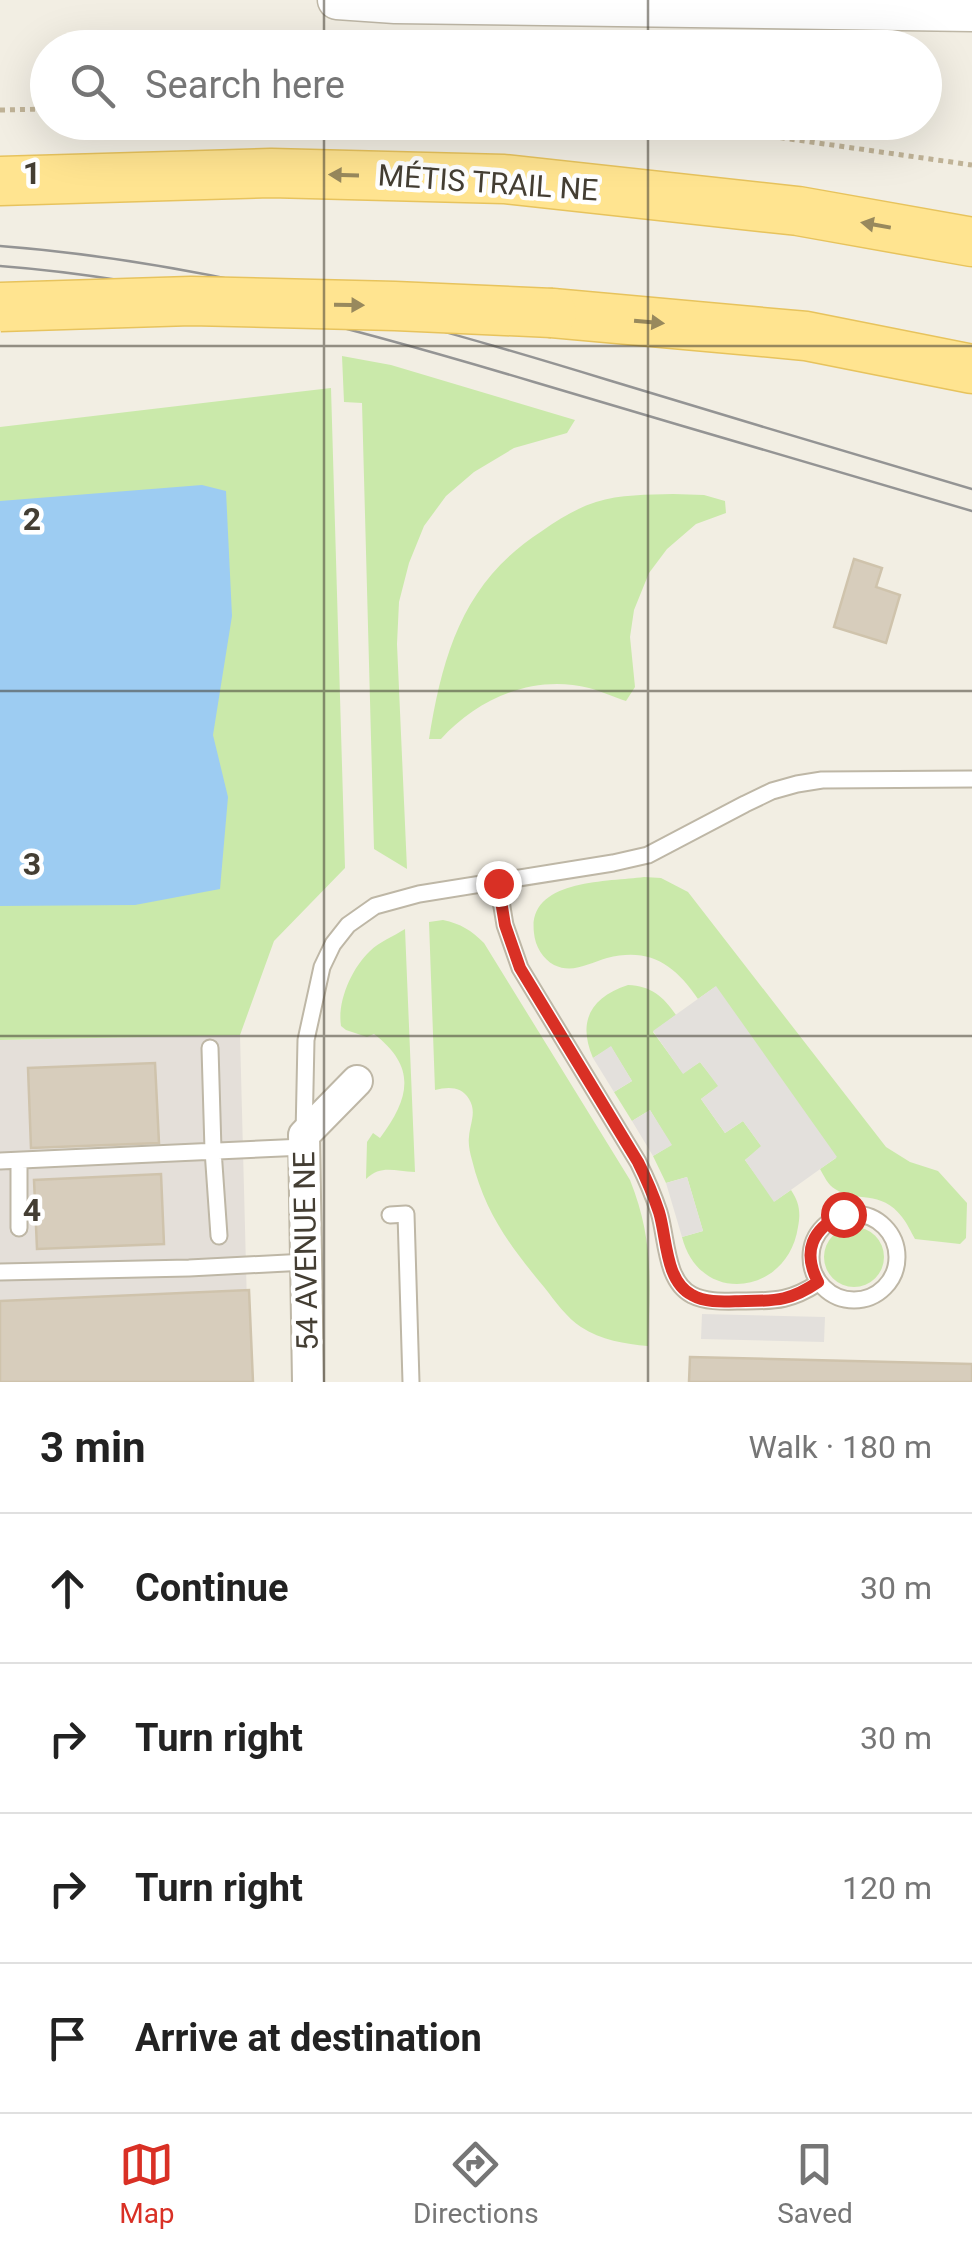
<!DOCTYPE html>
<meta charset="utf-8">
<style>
:root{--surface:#fff;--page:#f6f6f6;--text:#222;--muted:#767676;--line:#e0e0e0;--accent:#d93025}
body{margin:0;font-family:Roboto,sans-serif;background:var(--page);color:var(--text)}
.stop{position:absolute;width:30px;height:30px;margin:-22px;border:8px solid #d93025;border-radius:50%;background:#fff}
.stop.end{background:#d93025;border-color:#fff;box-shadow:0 2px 10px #0008}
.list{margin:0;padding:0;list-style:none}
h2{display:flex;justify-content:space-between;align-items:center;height:130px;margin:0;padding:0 40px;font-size:42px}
h2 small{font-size:32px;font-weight:400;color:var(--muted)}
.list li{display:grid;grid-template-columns:65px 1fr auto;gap:30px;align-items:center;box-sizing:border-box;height:150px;padding:0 40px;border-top:2px solid var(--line)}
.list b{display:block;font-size:38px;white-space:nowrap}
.list em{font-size:32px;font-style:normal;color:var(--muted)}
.icon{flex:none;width:55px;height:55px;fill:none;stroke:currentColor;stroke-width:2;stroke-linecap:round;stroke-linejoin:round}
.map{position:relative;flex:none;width:972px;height:1382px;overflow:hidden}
.search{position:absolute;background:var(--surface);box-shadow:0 10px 40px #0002;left:30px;right:30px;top:30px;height:110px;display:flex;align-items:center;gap:25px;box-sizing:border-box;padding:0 35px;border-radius:55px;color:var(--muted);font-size:38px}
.sheet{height:730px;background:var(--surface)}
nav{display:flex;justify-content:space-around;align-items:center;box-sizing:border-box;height:140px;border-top:2px solid var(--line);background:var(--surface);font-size:28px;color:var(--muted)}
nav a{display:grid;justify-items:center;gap:5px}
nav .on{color:var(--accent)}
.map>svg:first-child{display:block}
</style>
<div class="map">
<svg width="972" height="1382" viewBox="0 0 972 1382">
<rect width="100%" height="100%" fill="#f2eee3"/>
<!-- industrial -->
<path fill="#e4dfd9" d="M240,1035L249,1382H0V1040Z"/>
<!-- green -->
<path fill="#cae9aa" d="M342,356L391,365L575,420L567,433L514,448L474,472L446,496L424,526L409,563L399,602L397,644L407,869L374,849L362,403L344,402Z
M331,388L345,868L274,941L240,1035L0,1040V427Z
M673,494L704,495L725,501L726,513L696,524L667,549L649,573L634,610L630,637L635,687L626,701C614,697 601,691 589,688C534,674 478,698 441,739H429C443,652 464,581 542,531C559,519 577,508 596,502C620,494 648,495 673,494Z
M644,877L661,878L688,892L886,1147L910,1162L938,1171L967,1203L966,1238L960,1244L915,1239C911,1232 907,1223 902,1217C881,1189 856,1203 835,1189C828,1185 824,1176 820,1169L836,1158L715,987L698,999C675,965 650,947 607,958C589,963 573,974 554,965C543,959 535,946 534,933C527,879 607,882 644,877Z
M443,920C461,924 471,930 484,943L630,1180C654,1240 650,1283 648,1346C625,1344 601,1340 581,1327C567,1318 555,1301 544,1287C510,1246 485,1213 472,1160C470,1153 468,1144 469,1137C470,1123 477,1112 469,1099C461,1086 448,1087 435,1090L429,922Z
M405,929L415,1172C395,1172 382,1164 366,1179L367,1142L373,1133L380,1138C410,1098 417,1067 374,1034L367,1037L346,1030L341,1026C337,1001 352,968 370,951C379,942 394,936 405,929Z
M628,985C651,986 663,996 676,1015L653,1032L683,1073L700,1062L719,1086L701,1099L725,1133L743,1121L762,1147L745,1160L775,1201L791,1190C799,1202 801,1212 798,1227C788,1295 700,1307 682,1237L703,1231L687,1177L666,1183L653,1156L671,1145L650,1110L632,1121L614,1092L632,1081L611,1047L593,1058C577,1021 591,997 628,985Z
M824 1257a30 30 0 1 1 60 0a30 30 0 1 1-60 0Z"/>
<!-- parking -->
<path fill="#e3e0dc" d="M716,986L837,1157L774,1202L745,1160L761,1146L743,1121L725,1133L701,1099L718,1086L700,1062L683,1074L653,1031Z
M611,1046L632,1081L614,1092L593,1058Z
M650,1110L672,1145L653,1156L632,1121Z
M687,1177L703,1231L682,1237L666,1183Z
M702,1314L825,1317L824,1342L701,1339Z"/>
<!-- water -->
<path fill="#9dccf2" d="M202,485L226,491L232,616L213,735L228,797L220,889L135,905L0,906V501Z"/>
<!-- building -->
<path fill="#d7cdbc" stroke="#cfc3ac" stroke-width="2.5" d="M854,559L882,568L876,587L900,595L886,643L834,627Z
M155,1063L159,1143L31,1148L28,1068Z
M161,1174L164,1244L37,1249L34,1180Z
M249,1290L253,1382H0V1301Z
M690,1357L972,1364V1382H689Z"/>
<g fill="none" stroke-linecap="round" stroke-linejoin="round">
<!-- service casing -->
<g stroke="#beb7a6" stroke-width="19">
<path id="service" d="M498,883L505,925L520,968L638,1162C646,1178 653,1194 659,1212C667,1238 665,1281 692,1295C708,1303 728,1301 746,1301C777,1301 792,1300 818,1283
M210,1048L213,1150L219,1236
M304,1135L306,1040L322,967L333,944L348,925L375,906L419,894L613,863L648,855L745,804L772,791L797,784L822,780L972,779
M0,1161L304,1147
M19,1161V1228
M811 1257a43 43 0 1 1 86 0a43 43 0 1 1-86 0Z
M390,1215L406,1214L411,1382
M0,1272L189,1268L306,1262"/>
</g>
<!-- minor casing -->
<g stroke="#beb7a6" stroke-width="34">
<path id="minor" d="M308,1382L304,1135L357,1081"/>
</g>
<!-- tertiary casing -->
<g stroke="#beb7a6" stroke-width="41">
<path id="tertiary" d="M337,0L395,4L972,12"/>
</g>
<!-- primary casing -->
<g stroke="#e7c35d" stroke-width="51">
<path id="primary" d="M0,181L271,173L504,179L798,211L972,242
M552,313L806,336L972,369"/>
</g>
<!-- path -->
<path stroke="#c0b397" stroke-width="5" stroke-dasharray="5 5" stroke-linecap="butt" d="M0,110L48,109
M671,122L972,165"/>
<!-- service -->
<use href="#service" stroke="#fff" stroke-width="15"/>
<!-- minor -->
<use href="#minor" stroke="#fff" stroke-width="30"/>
<!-- tertiary -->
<use href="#tertiary" stroke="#fff" stroke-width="38"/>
<!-- primary -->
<use href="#primary" stroke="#ffe490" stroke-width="48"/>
<!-- tram -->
<path stroke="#949494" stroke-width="2.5" d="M0,246C208,262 409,319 608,380C729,417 851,453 972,489
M0,266C182,280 360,330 534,382C680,425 826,469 972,511"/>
<!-- primary-bridge casing -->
<g stroke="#e7c35d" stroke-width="51" stroke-linecap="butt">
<path id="primary-bridge" d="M0,307L191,301L395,306L552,313"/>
</g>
<!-- primary-bridge -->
<use href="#primary-bridge" stroke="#ffe490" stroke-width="48"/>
</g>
<!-- one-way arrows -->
<defs><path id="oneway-solid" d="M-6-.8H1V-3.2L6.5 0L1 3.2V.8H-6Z" transform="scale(2.5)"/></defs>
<g fill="#98895d">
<use href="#oneway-solid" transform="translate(344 175) rotate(-178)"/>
<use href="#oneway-solid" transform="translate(876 225) rotate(-170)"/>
<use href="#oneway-solid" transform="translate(349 305) rotate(1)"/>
<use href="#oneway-solid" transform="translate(649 322) rotate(5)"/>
</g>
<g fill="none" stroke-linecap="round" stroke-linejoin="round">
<!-- route -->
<path stroke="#d93025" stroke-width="12" d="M498,883L505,925L520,968L638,1162C646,1178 653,1194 659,1212C667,1238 665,1281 692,1295C708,1304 728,1301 746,1301C777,1301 792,1300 818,1282C802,1251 812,1229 843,1214"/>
</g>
<!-- grid -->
<path fill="none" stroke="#443e33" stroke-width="2.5" stroke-opacity="0.55" d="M324,0V48M648,0V48M324,122V1382M648,122V1382M0,346H972M0,691H972M0,1036H972"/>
<g text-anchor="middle" stroke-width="9" stroke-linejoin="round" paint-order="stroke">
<!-- street labels -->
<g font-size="30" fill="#443e33" stroke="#fff">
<text transform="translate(488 183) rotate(4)" y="10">MÉTIS TRAIL NE</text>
<text transform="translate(306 1251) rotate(-91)" y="10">54 AVENUE NE</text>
</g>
</g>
<g font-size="32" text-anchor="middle" font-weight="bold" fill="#443e33" stroke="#fff" stroke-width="9" stroke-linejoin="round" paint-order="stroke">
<text x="32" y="184">1</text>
<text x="32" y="530">2</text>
<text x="32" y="875">3</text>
<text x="32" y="1221">4</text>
</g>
</svg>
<div class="stop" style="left:843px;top:1214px"></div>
<div class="stop end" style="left:498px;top:883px"></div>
<div class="search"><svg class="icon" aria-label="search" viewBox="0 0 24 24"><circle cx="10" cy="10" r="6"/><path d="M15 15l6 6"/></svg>Search here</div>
</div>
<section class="sheet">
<h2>3 min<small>Walk · 180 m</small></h2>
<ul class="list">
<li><svg class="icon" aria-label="ahead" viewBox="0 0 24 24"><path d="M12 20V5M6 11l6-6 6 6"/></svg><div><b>Continue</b></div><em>30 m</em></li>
<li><svg class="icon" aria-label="right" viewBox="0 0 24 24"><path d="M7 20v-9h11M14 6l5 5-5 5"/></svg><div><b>Turn right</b></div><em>30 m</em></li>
<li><svg class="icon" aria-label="right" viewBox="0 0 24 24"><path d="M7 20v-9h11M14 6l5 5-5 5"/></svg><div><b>Turn right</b></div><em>120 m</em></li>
<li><svg class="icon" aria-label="arrive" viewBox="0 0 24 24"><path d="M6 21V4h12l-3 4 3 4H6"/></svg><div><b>Arrive at destination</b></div></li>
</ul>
</section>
<nav>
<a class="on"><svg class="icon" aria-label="map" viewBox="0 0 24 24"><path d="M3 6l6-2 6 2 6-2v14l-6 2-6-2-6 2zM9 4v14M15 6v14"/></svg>Map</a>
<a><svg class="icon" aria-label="directions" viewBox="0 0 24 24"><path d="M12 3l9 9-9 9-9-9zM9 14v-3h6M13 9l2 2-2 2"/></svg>Directions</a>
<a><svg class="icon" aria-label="saved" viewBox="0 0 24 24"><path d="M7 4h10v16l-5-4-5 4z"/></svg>Saved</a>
</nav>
